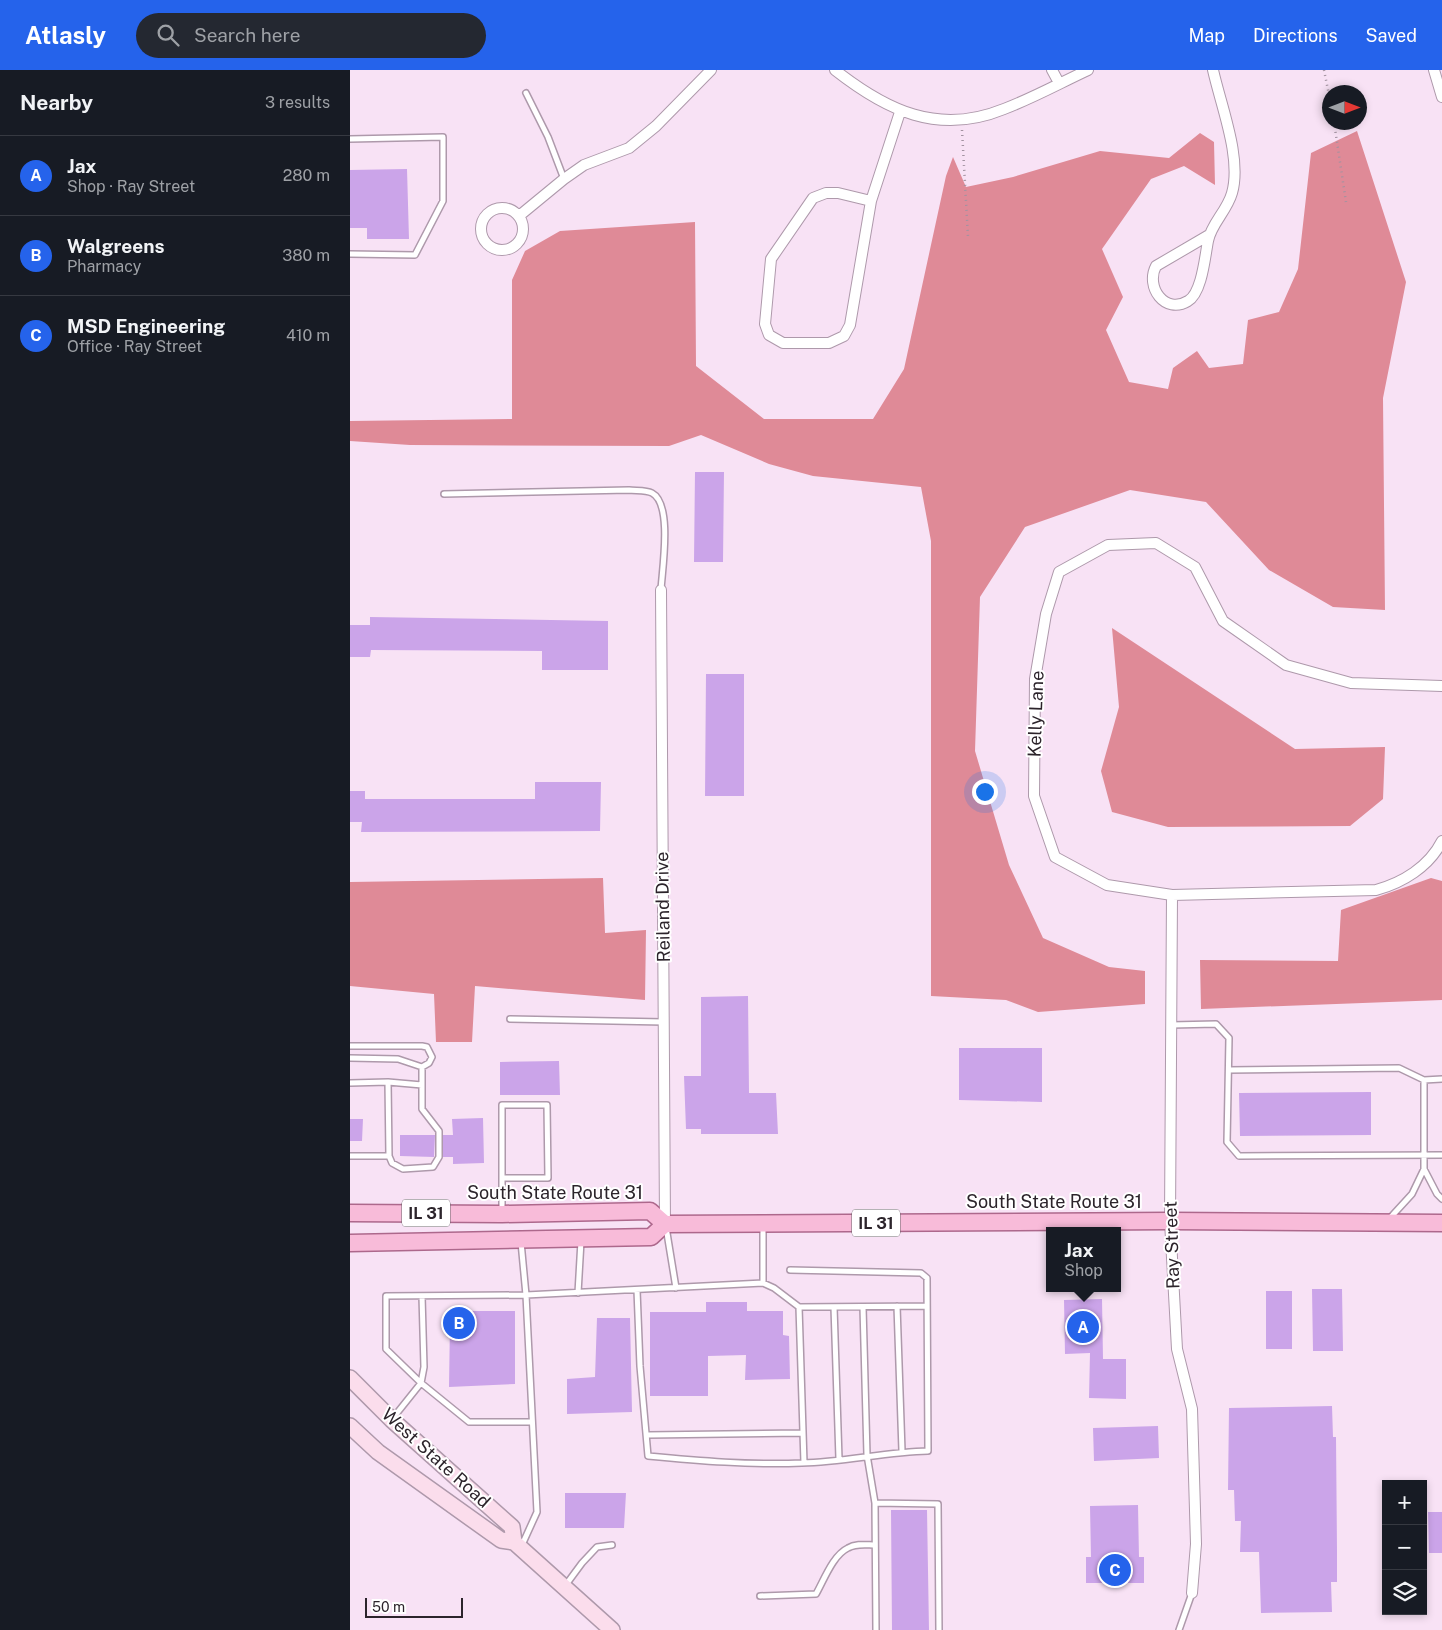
<!DOCTYPE html>
<meta charset="utf-8">
<style>
:root{--surface:#171b24;--page:#242831;--text:#f1f3f6;--muted:#9ea1a6;--line:#363941;--accent:#2563eb}
body{margin:0;font-family:"Public Sans",sans-serif;background:var(--page);color:var(--text)}
.controls{position:absolute;right:15px;bottom:15px;display:grid;overflow:hidden;border-radius:0px;box-shadow:0 2px 8px #0003}
.controls button{width:45px;height:45px;display:grid;place-items:center;padding:0;border:0;border-bottom:1px solid var(--line);background:var(--surface);color:var(--text);font:25px sans-serif}
.compass{position:absolute;left:972px;top:15px;width:45px;height:45px;border-radius:50%;background:var(--surface);box-shadow:0 2px 8px #0003;rotate:90deg}
.scale{position:absolute;left:15px;bottom:12px;width:98px;box-sizing:border-box;padding-left:5px;border:2px solid #2c242b;border-top:0;font-size:14px;line-height:18px;white-space:nowrap;color:#2c242b;-webkit-text-stroke:4px #fff;paint-order:stroke}
.you{position:absolute;left:634px;top:721px;width:18px;height:18px;margin:-12px;border:4px solid #fff;border-radius:50%;background:#1a73e8;box-shadow:0 0 0 8px #1a73e833}
.badge{display:grid;place-items:center;width:32px;height:32px;border-radius:50%;background:var(--accent);color:#fff;font-size:16px;font-weight:700}
.pin{position:absolute;translate:-50% -50%;border:2px solid #fff;box-shadow:0 1px 5px #0006}
.popup{position:absolute;left:696px;top:1157px;width:75px;height:65px;box-sizing:border-box;display:grid;place-content:center;border-radius:0px;background:var(--surface);filter:drop-shadow(0 1px 4px #0005);font-size:16px;white-space:nowrap;color:var(--muted)}
.popup b{font-size:19px;color:var(--text)}
.popup::after{content:'';position:absolute;left:50%;top:100%;margin-left:-10px;border:10px solid transparent;border-top-color:var(--surface)}
.list{margin:0;padding:0;list-style:none}
h2{display:flex;justify-content:space-between;align-items:center;height:65px;margin:0;padding:0 20px;font-size:21px}
h2 small{font-size:16px;font-weight:400;color:var(--muted)}
.list li{display:grid;grid-template-columns:32px 1fr auto;gap:15px;align-items:center;box-sizing:border-box;height:80px;padding:0 20px;border-top:1px solid var(--line)}
.list b{display:block;font-size:19px;white-space:nowrap}
.list p{margin:0;font-size:16px;white-space:nowrap;color:var(--muted)}
.list em{font-size:16px;font-style:normal;color:var(--muted)}
.icon{flex:none;width:28px;height:28px;fill:none;stroke:currentColor;stroke-width:2;stroke-linecap:round;stroke-linejoin:round}
.map{position:relative;flex:none;width:1092px;height:1560px;overflow:hidden}
header{display:flex;align-items:center;gap:30px;box-sizing:border-box;height:70px;padding:0 25px;background:var(--accent);color:#fff}
header strong{font-size:24px}
nav{display:flex;gap:28px;margin-inline-start:auto;font-size:18px}
.search{width:350px;height:45px;background:var(--page);display:flex;align-items:center;gap:12px;box-sizing:border-box;padding:0 18px;border-radius:28px;color:var(--muted);font-size:19px}
main{display:flex}
aside{flex:1;background:var(--surface)}
.map>svg:first-child{display:block}
</style>
<header>
<strong>Atlasly</strong>
<div class="search"><svg class="icon" aria-label="search" viewBox="0 0 24 24"><circle cx="10" cy="10" r="6"/><path d="M15 15l6 6"/></svg>Search here</div>
<nav><a>Map</a><a>Directions</a><a>Saved</a></nav>
</header>
<main>
<aside>
<h2>Nearby<small>3 results</small></h2>
<ul class="list">
<li><span class="badge">A</span><div><b>Jax</b><p>Shop · Ray Street</p></div><em>280 m</em></li>
<li><span class="badge">B</span><div><b>Walgreens</b><p>Pharmacy</p></div><em>380 m</em></li>
<li><span class="badge">C</span><div><b>MSD Engineering</b><p>Office · Ray Street</p></div><em>410 m</em></li>
</ul>
</aside>
<div class="map">
<svg width="1092" height="1560" viewBox="0 0 1092 1560">
<rect width="100%" height="100%" fill="#f8e2f5"/>
<!-- forest -->
<path fill="#df8a97" d="M1007,61L1056,212L1033,328L1035,540L983,537L919,500L856,432L780,420L675,457L630,527L625,681L659,795L693,868L759,897L795,901V934L688,942L656,930L581,926V471L571,417L463,406L419,394L351,365L319,376L60,375L0,371V351L162,349V210L175,181L210,161L345,152L346,296L414,349H523L554,299L596,106L603,87L616,117L663,107L750,81L819,88L850,63L864,72L865,115L834,96L801,109L752,179L773,227L756,260L779,312L818,319L823,298L847,281L859,298L893,294L898,250L929,242L948,199L961,83Z
M762,558L945,679L1035,677L1033,729L1000,756L818,757L762,742L751,701L769,637Z
M253,808L255,863L296,860L295,930L125,916L122,972H86L84,924L0,916V812Z
M1081,808L1092,811V930L851,939L850,890L988,891L991,840Z"/>
<!-- building -->
<path fill="#cba4e9" d="M57,99L59,169H17V158H0V100Z
M345,402H374L373,492H344Z
M20,547L258,551V600H192V581L21,580L20,587H0V555H20Z
M356,604H394V726H355Z
M185,712H251L250,761L11,762L12,752H0V721H15V729H185Z
M398,926L399,1023H426L428,1064H351V1059H336L334,1006H351V927Z
M609,978H692V1032L609,1030Z
M209,991L210,1025H150V992Z
M1021,1022V1065L890,1066L889,1023Z
M133,1048L134,1093L103,1094V1087H93V1065H103L102,1049Z
M0,1049H13L12,1071H0Z
M50,1065H85L84,1087L50,1086Z
M962,1219H992L993,1281H963Z
M916,1221H942V1279H916Z
M752,1229L753,1289H776V1329L739,1328L740,1283L715,1284L714,1230Z
M356,1232H397V1241H433V1265L439,1266L440,1309L395,1310L396,1285L358,1286V1326H300V1242H356Z
M111,1241H165V1314L99,1317L100,1252Z
M247,1248H280L282,1342L217,1344V1309L245,1307Z
M982,1336L983,1367H986L987,1480V1512H981L982,1542L911,1543L909,1482H890L891,1451H885L884,1420H878L879,1338Z
M808,1356L809,1388L744,1391L743,1358Z
M215,1423H276L274,1458H215Z
M788,1435L789,1487H794V1513H736V1487H741L740,1436Z
M541,1440H577L579,1560H542Z
M1078,1442H1092V1483H1079Z"/>
<g fill="none" stroke-linecap="round" stroke-linejoin="round">
<!-- lane casing -->
<g stroke="#ae99ab" stroke-width="8">
<path id="lane" d="M176,23L198,67L214,109
M0,69L93,67V131L65,185L0,184
M94,424L279,420C285,421 296,420 302,423C323,434 312,500 311,520
M160,949L314,952
M821,955L866,954L879,968L877,1072L889,1086L1092,1085
M0,976H72L77,977L82,987L79,993L72,997L48,989L0,988
M879,1000L1049,998L1074,1010
M0,1013L38,1012L72,1015
M0,1086H39L38,1012
M39,1086L42,1093L53,1099L83,1097L89,1087V1061L72,1039V997
M1074,1099V1010L1092,1009
M152,1141V1035H197L198,1108H153
M1040,1148L1062,1124L1074,1099L1087,1124L1092,1129
M316,1157L326,1218
M171,1172L176,1225L187,1442L172,1475
M413,1213V1157
M287,1220L290,1296L298,1386C350,1391 400,1395 452,1393C494,1392 536,1382 578,1381L577,1208L571,1203L440,1200
M228,1223L231,1171
M547,1236L552,1381
M449,1237L577,1236
M484,1237L489,1389
M513,1237L517,1385L525,1433
M43,1348L71,1313L74,1297L72,1226
M182,1352H119L71,1313L36,1279V1226L176,1225L413,1213L424,1218L449,1237L454,1393
M298,1365L452,1363
M215,1516L232,1493L247,1477L262,1475
M410,1526L466,1524C474,1510 483,1485 498,1478C506,1473 517,1475 525,1475
M526,1560L525,1433L588,1434L589,1560
M829,1560L842,1523"/>
</g>
<!-- street casing -->
<g stroke="#ae99ab" stroke-width="12">
<path id="street" d="M485,0C536,40 588,66 654,39C683,28 710,13 738,0
M702,0L709,13
M1084,0L1092,27
M476,123H488L521,131L500,255L494,266L479,273H433L419,265L415,254L421,189L463,128Z
M521,131L550,42
M131 159a21 21 0 1 1 42 0a21 21 0 1 1-42 0Z
M169,146L214,109L234,95L279,78L306,56L361,0
M859,165L806,196C795,217 815,245 838,231C852,223 855,186 858,171C861,154 877,141 882,123C892,88 871,36 863,0
M311,520L315,1154
M1092,616L1001,613L936,595L873,551L845,497L806,473L758,475L709,502L696,544L685,609L684,726L705,787L757,815L822,825L1026,820C1052,813 1079,797 1092,771
M822,825L820,1151L827,1279L842,1339L846,1474L842,1523"/>
</g>
<!-- secondary casing -->
<g stroke="#ae99ab" stroke-width="18">
<path id="secondary" d="M0,1308L42,1350L162,1457L164,1472
M0,1356L28,1382L151,1470L164,1472L262,1560"/>
</g>
<!-- primary casing -->
<g stroke="#ad688c" stroke-width="19">
<path id="primary" d="M0,1143L152,1144L300,1141L315,1154L820,1151L1092,1153
M0,1173L301,1167L315,1154"/>
</g>
<!-- path -->
<path stroke="#a292a0" stroke-width="2.5" stroke-dasharray="1 4" stroke-linecap="butt" d="M974,0L979,25
M984,52L996,132
M612,60L618,167"/>
<!-- lane -->
<use href="#lane" stroke="#fff" stroke-width="5"/>
<!-- street -->
<use href="#street" stroke="#fff" stroke-width="10"/>
<!-- secondary -->
<use href="#secondary" stroke="#fbddec" stroke-width="15"/>
<!-- primary -->
<use href="#primary" stroke="#f8bbd9" stroke-width="16"/>
</g>
<g text-anchor="middle" stroke-width="4" stroke-linejoin="round" paint-order="stroke">
<!-- shield labels -->
<g fill="#fff" stroke="#6b666b" stroke-width="1">
<rect x="52" y="1129.5" width="48" height="27" rx="4"/>
<rect x="502" y="1139.5" width="48" height="27" rx="4"/>
</g>
<g font-size="16" font-weight="bold" fill="#2c242b">
<text x="76" y="1149">IL 31</text>
<text x="526" y="1159">IL 31</text>
</g>
<!-- street labels -->
<g font-size="18" fill="#2c242b" stroke="#fff">
<text transform="translate(686 644) rotate(-88)" y="6">Kelly Lane</text>
<text transform="translate(313 837) rotate(-91)" y="6">Reiland Drive</text>
<text x="205" y="1129">South State Route 31</text>
<text x="704" y="1138">South State Route 31</text>
<text transform="translate(822 1175) rotate(-92)" y="6">Ray Street</text>
<text transform="translate(86 1388) rotate(42)" y="6">West State Road</text>
</g>
</g>
</svg>
<div class="controls">
<button>+</button>
<button>−</button>
<button><svg class="icon" aria-label="layers" viewBox="0 0 24 24"><path d="M12 4l9 5-9 5-9-5zM3 14l9 5 9-5"/></svg></button>
</div>
<svg class="compass" viewBox="-18 -18 36 36"><path d="M0-13l5 13h-10z" fill="#e53935"/><path d="M0 13l5-13h-10z" fill="#9ea1a6"/></svg>
<div class="scale">50 m</div>
<div class="you"></div>
<div class="pin badge" style="left:733px;top:1257px">A</div>
<div class="popup"><b>Jax</b>Shop</div>
<div class="pin badge" style="left:109px;top:1253px">B</div>
<div class="pin badge" style="left:765px;top:1500px">C</div>
</div>
</main>
